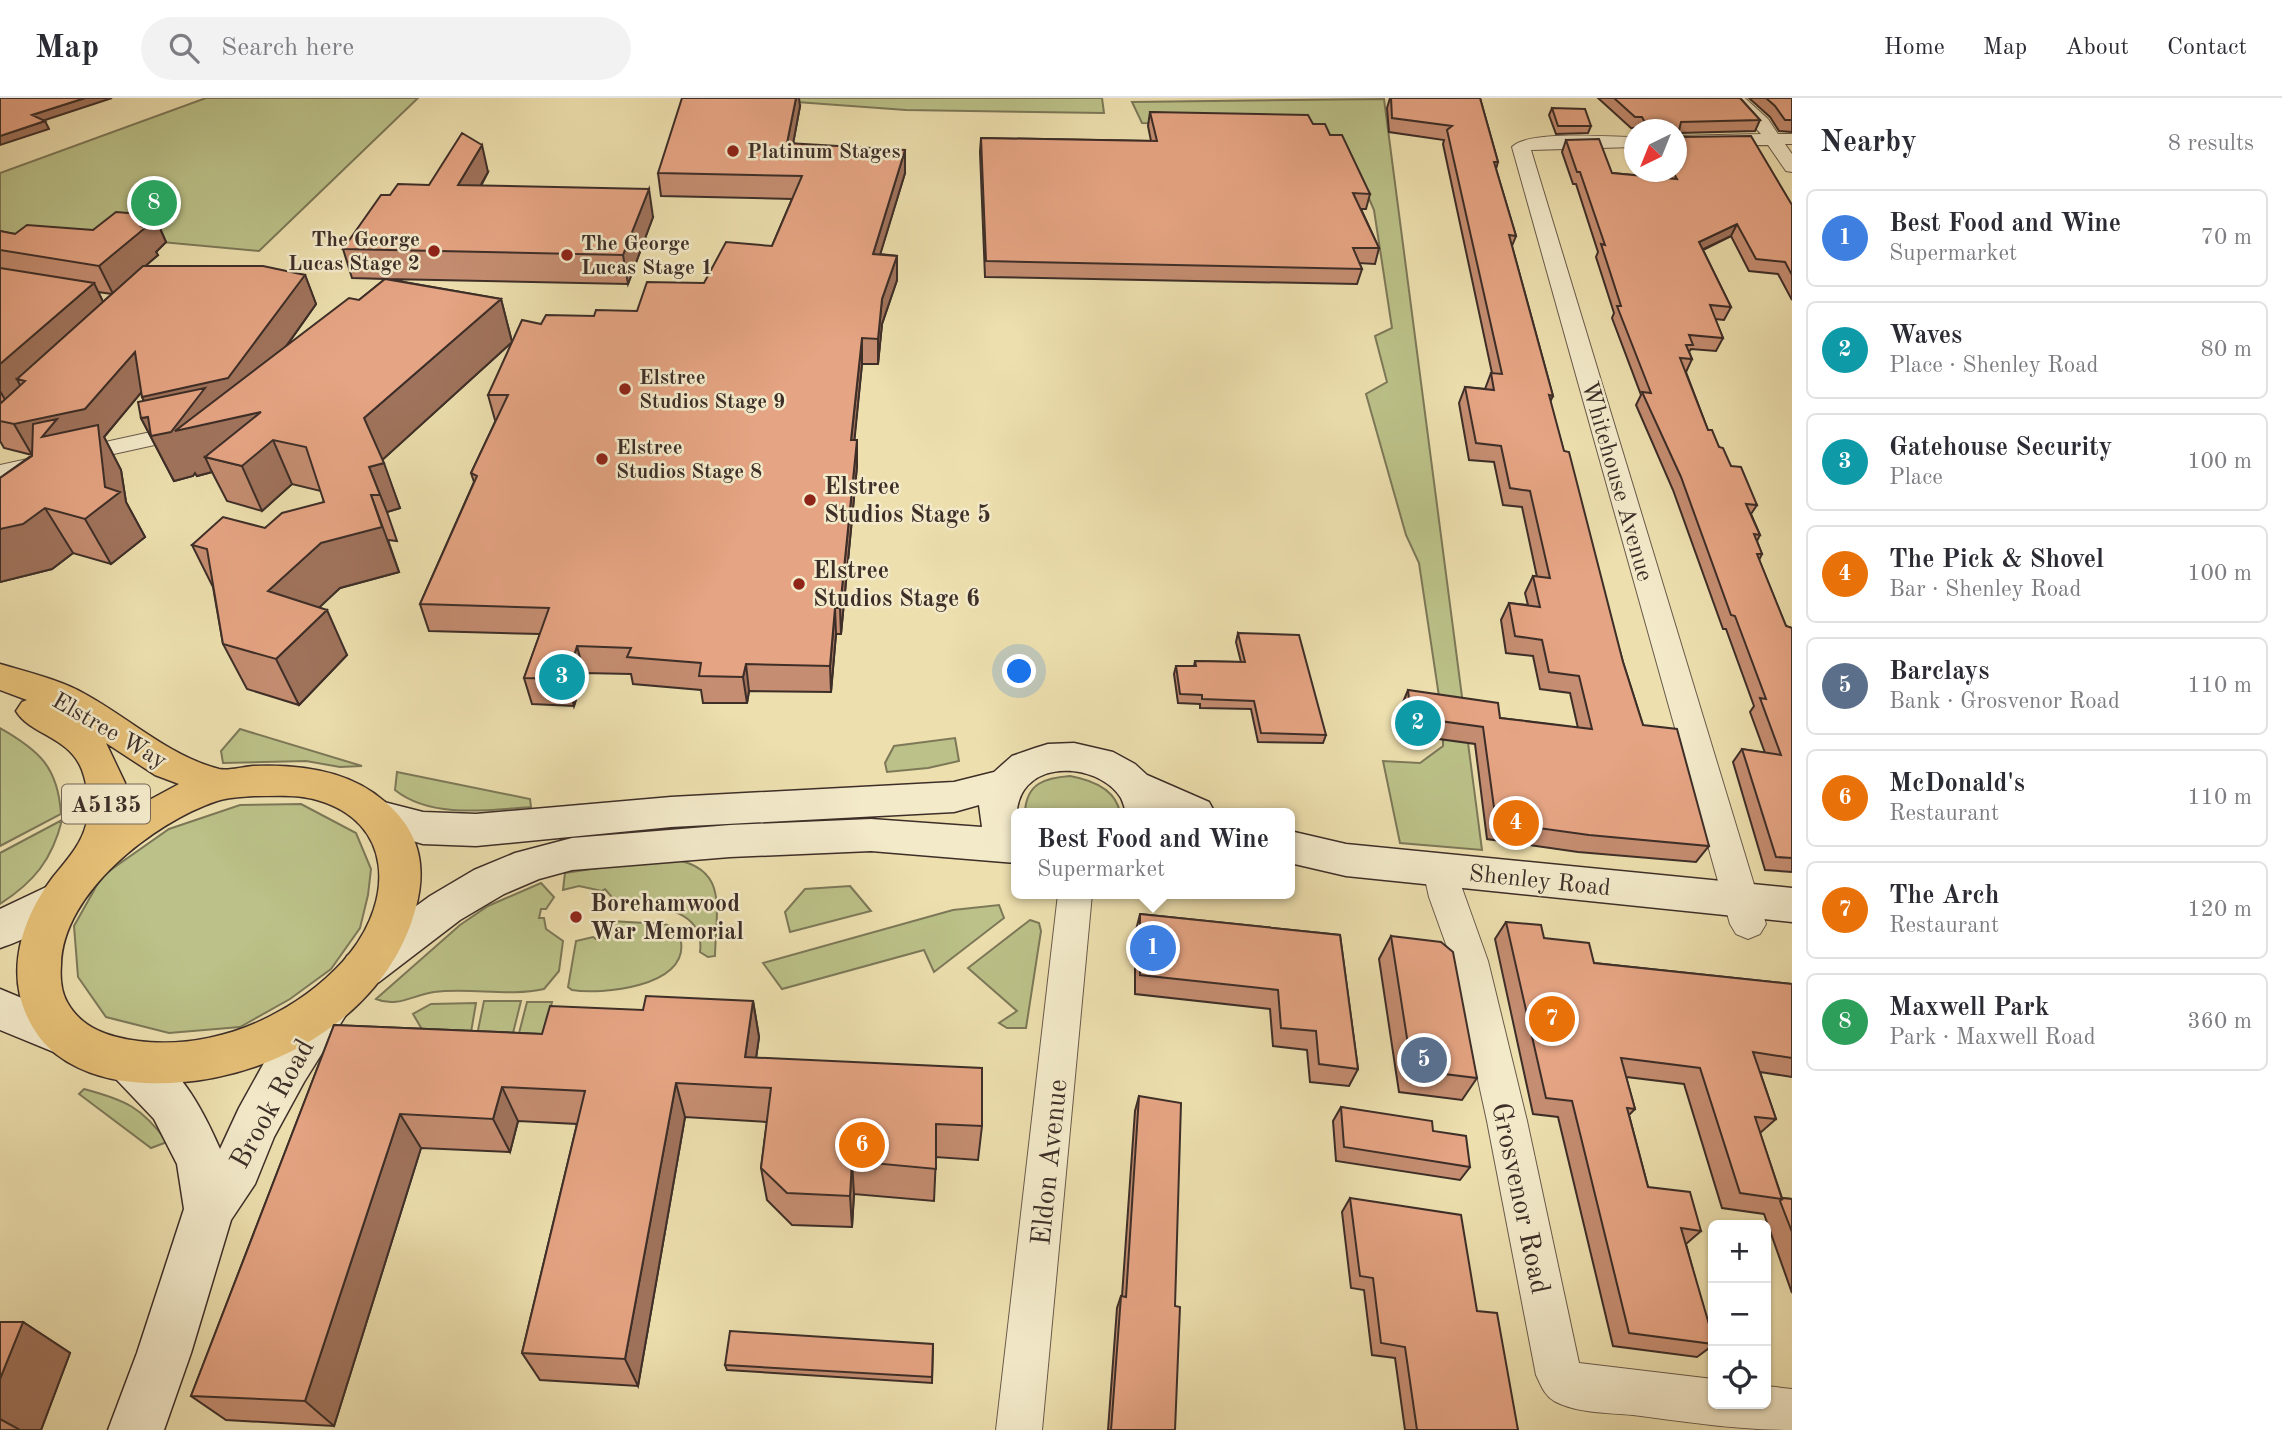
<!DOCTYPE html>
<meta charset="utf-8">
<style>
:root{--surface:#fff;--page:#f2f2f3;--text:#2b2b33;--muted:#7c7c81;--line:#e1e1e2;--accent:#0f766e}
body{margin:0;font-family:"Old Standard TT",serif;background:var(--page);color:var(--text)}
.controls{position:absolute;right:21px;bottom:21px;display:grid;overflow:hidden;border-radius:10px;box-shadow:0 2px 5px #0004}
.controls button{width:63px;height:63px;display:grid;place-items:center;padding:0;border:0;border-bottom:2px solid var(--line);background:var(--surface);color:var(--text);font:35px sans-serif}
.compass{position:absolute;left:1624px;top:21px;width:63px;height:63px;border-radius:50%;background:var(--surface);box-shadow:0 2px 5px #0004;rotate:223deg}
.you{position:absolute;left:1020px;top:574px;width:24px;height:24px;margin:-18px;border:5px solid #fff;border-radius:50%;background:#1a73e8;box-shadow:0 0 0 10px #1a73e833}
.badge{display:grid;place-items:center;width:46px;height:46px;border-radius:50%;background:var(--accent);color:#fff;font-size:23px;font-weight:700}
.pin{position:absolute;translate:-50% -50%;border:4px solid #fff;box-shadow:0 2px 7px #0006}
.popup{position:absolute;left:1011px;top:710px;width:284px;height:91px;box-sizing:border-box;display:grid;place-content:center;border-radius:10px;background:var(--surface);filter:drop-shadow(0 2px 5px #0005);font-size:23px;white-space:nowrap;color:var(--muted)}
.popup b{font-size:26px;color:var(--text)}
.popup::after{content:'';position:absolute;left:50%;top:100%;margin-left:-14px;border:14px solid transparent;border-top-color:var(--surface)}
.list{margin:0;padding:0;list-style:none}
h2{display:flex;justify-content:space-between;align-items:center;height:91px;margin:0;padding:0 28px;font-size:30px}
h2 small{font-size:23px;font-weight:400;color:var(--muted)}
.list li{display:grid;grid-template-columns:46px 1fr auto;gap:21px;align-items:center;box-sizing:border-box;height:98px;margin:0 14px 14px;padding:0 14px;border:2px solid var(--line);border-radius:10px}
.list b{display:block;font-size:26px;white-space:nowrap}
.list p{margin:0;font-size:23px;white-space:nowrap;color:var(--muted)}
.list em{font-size:23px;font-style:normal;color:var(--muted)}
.icon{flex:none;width:38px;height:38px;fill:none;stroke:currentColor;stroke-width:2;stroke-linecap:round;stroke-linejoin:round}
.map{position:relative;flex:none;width:1792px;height:1332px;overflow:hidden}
header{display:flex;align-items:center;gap:42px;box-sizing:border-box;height:98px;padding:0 35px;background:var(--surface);border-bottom:2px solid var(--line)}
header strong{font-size:33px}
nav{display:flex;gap:38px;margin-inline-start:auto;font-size:24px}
.search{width:490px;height:63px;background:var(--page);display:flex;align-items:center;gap:18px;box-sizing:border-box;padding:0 24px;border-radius:38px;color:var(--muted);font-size:26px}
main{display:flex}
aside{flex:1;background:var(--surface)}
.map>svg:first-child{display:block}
</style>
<header>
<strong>Map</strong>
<div class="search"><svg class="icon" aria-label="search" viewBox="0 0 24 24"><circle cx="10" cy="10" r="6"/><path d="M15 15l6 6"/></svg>Search here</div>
<nav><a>Home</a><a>Map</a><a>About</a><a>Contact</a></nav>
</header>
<main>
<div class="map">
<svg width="1792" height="1332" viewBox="0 0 1792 1332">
<rect width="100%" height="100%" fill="#eddfae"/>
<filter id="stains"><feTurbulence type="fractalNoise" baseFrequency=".00286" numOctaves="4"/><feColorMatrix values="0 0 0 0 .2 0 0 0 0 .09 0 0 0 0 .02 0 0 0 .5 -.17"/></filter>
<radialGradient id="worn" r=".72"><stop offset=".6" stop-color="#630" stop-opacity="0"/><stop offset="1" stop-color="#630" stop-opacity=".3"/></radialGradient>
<!-- green -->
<path fill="#bbc188" stroke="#7c7858" stroke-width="2" d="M206,0H418L259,153L129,141L106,159L0,135V75Z
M743,0H1102L1104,15L906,12Z
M1384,1L1482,752L1400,745L1383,663L1420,665L1443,648V625L1419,465L1406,437L1366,296L1387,284L1375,238L1392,230L1374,112L1348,52L1313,30L1142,25L1132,4Z
M0,630C39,652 58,669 61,716L0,748Z
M240,631L362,668L340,669L306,663L223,665L221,653Z
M955,640L959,663L928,670L887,674L885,665L894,648Z
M397,674L530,701L531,709C489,712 431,721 395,692Z
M1070,678C1092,682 1116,691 1120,715L1025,713C1027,685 1045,680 1070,678Z
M301,706L356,735L371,771L368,797L360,830L331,871L290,901L240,929L169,935L106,919L78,879L74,828L102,778L169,731L240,707Z
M62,722C52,762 34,784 0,806V755Z
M665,760C730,767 716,808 715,858L708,859L700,854C706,807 647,808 616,804L605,791L602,793L579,788L563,792L565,775Z
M541,785L554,799L546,811H541L539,820H544L546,831L563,843L559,873L544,891C509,899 470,889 434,894C413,897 397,910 376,901L460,827L488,808Z
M850,788L871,813L790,834L785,814L805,791Z
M999,807L1004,820L934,874L924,852L782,891L763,865L953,812Z
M1030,822L1039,825L1041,833L1026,930H1007L999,925L1017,913L968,870Z
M610,823L664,826L674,829C676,834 680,840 681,844C688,889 600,897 572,892L568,889L576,843L593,839L596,841L605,834L603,832Z
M484,903H521L511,943L476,942Z
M527,904H552L542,944L517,943Z
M476,905L469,946L430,945L413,916L431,906Z
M84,991C125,1002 142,1009 167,1044L151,1050L79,996Z"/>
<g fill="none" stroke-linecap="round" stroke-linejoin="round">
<!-- street casing -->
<g stroke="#695a4a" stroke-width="2">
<path id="street" d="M1727,0H1745L1768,21L1778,36H1792V46H1785L1792,56V74L1786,73L1768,47L1676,48V38L1761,36Z
M1634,39V49L1531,52L1766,826L1760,836L1748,841L1736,836L1730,826L1512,49C1527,32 1609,39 1634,39Z
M192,325L200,327L204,332L200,337L0,381V367Z
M1440,758L1452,762L1488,863L1527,1023L1579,1265L1713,1281V1306H1766V1288L1792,1291V1332C1738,1332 1687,1324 1633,1317C1608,1315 1576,1315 1554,1303C1544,1297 1541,1287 1536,1277L1487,1023L1452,863L1429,799L1423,772L1428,762Z
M1058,796H1092L1042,1332H996Z"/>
</g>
<!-- secondary casing -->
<g stroke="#3d2e28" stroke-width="3">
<path id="secondary" d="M1074,645L1113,654L1135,666L1147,677L1209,704L1215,715H1126C1125,711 1123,704 1121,700C1103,670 1045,661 1024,692C1011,711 1018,742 1016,765L871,753L730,759L572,772L539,781L504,796L460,822L379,884L363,890L347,884L341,871L347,858L430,798L474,772L515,755L572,740L730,727L871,721L982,729L979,707L954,714L671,729L476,748L423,746L362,728L356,717L362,706L376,702L423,714L476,716L671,699L954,684L994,674L1012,658L1035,650L1048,646Z
M1290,733L1346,746L1792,790V824L1346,778L1290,765Z
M61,782L76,787L82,799C71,821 24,842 0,850V811Z
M331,884L347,890L354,904L304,984L274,1039L255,1086L231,1122L191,1255L164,1332H108L137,1255L184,1111L177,1066L154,1021L116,981L110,966L116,951L133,945C177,961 202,1010 220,1051L239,1010L270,954L315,890Z
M0,891L82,925L89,939L82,953L66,959L0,932Z"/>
</g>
<!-- primary casing -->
<g stroke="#3d2e28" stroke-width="3">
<path id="primary" d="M0,566C27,574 61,582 85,596C129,620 169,658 219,671C228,673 242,669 253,668C298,666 349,672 384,703C419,732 427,767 416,809C385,930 242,999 124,983C94,979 59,965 40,940C1,888 17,827 53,779C66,763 81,747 86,727C90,709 88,688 82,672C69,638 30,637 16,613L22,604L27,602L0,592ZM106,645L155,677L179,686L127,714L125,685ZM254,698C275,698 297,696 317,702C394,724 393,801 350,855C331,879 303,901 276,915C235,938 184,949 138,943C109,939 82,931 67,904C61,893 60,879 61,867C62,795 154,724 217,703C229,699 242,699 254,698Z"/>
</g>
<!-- street -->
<use href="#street" fill="#f3eaca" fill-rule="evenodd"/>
<!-- secondary -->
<use href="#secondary" fill="#f3eaca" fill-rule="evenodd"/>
<!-- primary -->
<use href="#primary" fill="#e6c077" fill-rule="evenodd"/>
</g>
<!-- wall -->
<path fill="#c58d71" stroke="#3d2e28" stroke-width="2" fill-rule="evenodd" d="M1390,0H1480L1498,64L1496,71L1516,138L1512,148L1553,298L1550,304L1623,564L1643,627L1709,748L1696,764L1578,754L1487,741L1475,646L1403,636L1401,609L1408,592L1500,620L1578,630L1570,595L1540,591L1533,558L1506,555L1501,522L1509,505L1528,507L1525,495L1533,478L1537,479L1522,409L1503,407L1494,364L1469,362L1459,305L1465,289L1485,291L1491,275H1492L1443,46L1444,42L1389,34L1387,10Z
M1598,0H1740L1760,22L1755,33L1679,35L1678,37L1792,107V202L1778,176L1749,173L1731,138L1703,152L1731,209L1724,222L1715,221L1723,240L1716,253L1691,251L1689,254L1692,261L1686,274L1708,332L1731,368L1757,407L1751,416L1760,437L1757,443L1762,456L1759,462L1786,528L1792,530V774L1765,772L1733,664L1742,651L1765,655L1750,614L1754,608L1726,531H1723L1673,392L1636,307L1641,297L1612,220L1614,215L1596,159L1598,154L1576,86H1573L1562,54L1566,42L1612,75L1665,80L1661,74H1676V32H1638L1637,30H1631Z
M1749,0H1792V34L1779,33L1770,19Z
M800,8L793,45L905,75L880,156L897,158V182L882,226L878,266H862L854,342L857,368L841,536H836L831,594L749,593L747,605H703L701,592L633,586L631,576L584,575L574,608L532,606L524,580L540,536L429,533L420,506L474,384L471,375L496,322H495L488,297L541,226L637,213L704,185L772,148L792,101L661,98L658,75Z
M1552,10L1591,28L1588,35L1556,36L1549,17Z
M1150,14L1313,26L1330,37L1370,96L1366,111H1361L1379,150L1375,166L1359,165L1362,171L1357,186L985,179L980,54L981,40L1151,43L1148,28Z
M488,74L481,88L653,119L628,186L387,181L501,201L512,244L382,362L400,410L387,414L397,443L388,442L399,474L340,490L319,509L347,557L299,607L247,591L223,546L213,489L192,447L265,430L324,404L321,393L292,386L262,413L227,403L212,374L197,378L195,375L193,378L174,383L141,320L144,303L141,294L104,339L121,372L126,404L145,439L111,466L73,455L52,471L0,484V380L32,357L4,350L0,343V306L2,304L0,303V133L15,136L93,132L154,117L166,144L156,154L158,157L145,168L305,177L316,206L286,249L359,202L385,181L352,180L343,151L390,97L429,87ZM98,194L112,196L103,204Z
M1238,535L1326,637L1323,645L1258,644L1251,611L1200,610V606L1178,605L1174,576L1176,568H1194L1195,563L1241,564L1236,544Z
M1140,816L1340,837L1358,971L1349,988L1310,984L1307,952L1273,948L1270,911L1135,896V836Z
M1506,824L1544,840L1594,865L1792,886V979L1760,974L1776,1021L1760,1035L1782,1100L1792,1101V1195L1764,1116L1722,1110L1684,986L1626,979L1635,1011L1629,1017L1648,1089L1701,1133L1686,1146L1713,1247L1697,1259L1613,1248L1558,1019L1533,1016L1495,841Z
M1391,838L1477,980L1462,1002L1399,994L1379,861Z
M753,903L759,939L756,960L982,1028L978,1062L936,1059L934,1103L854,1096L852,1129L792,1127L767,1102L761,1070L767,1024L685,1019L638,1288L540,1282L522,1255L577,1026L518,1023L510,1054L421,1050L334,1328L226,1322L191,1298L334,927L542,936L643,912Z
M1139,998L1175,1208V1332H1108L1117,1210L1121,1198H1122L1135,1013Z
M1341,1009L1433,1033L1470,1069L1460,1082L1336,1063L1333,1023Z
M1350,1100L1477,1213L1518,1332H1405L1395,1260L1372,1257L1364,1192L1351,1190L1342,1114Z
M0,1224H23L70,1255L41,1332H0Z
M933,1246L932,1285L727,1272L725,1267Z"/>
<!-- shaded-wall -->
<path fill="#a0735c" stroke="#3d2e28" stroke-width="2" d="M85,0H112L36,25L32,17Z
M796,0H799L800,8L789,68L787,45Z
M45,23L49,31L0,47V38Z
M482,47L488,74L465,115L458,87Z
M905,52V75L873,180V156Z
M649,91L653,119L628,186L623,157Z
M154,117L166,144L156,154L158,157L113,196L99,168Z
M1737,126L1731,138L1693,156L1699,144Z
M897,158V182L882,226L878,266V241L882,201Z
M305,177L316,206L242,310L261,314L292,386L262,413L242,368L205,359L212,374L197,378L195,375L193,378L174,383L141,320L148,319L157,329L142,299Z
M94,185L108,214L25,283L17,281L22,291L7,305L0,293V266Z
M501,201L512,244L380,364L364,320Z
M862,240V266L852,367L851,342Z
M135,254L150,284L104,339L121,372L126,404L145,439L111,466L85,421L32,357L14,326Z
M857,342V368L841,536L840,510Z
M384,365L400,410L387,414L369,369Z
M371,397L399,474L340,490L289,538L268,493Z
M45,410L73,455L52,471L0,484V431Z
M835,510L836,536L831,594L830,568Z
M327,512L347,557L299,607L276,561Z
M577,548L584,575L574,608L567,581Z
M746,566L749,593L747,605L743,579Z
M753,903L759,939L752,989L745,959Z
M676,985L685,1019L638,1288L625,1261Z
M502,989L518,1023L510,1054L493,1021Z
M400,1016L421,1050L334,1328L305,1303Z
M852,1063L854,1096L852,1129L850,1098Z
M23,1224L70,1255L41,1332H20L0,1321V1281Z"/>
<!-- building -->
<path fill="#e5a483" stroke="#3d2e28" stroke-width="2" d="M0,0H85L32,17L45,23L0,38Z
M682,0H796L787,45L905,52L873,156L897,158L882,201L878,241L862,240L851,342H857L840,510H835L830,568L746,566L743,579L699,578L701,565L627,559L631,550L577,548L567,581L524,580L549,510L420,506L477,378L471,375L508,297H488L522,222L541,226L546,217L594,218L596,212L637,213L647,184L704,185L726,144L772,148L802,78L658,75Z
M1391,0H1480L1498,64H1494L1516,138L1509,137L1553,298L1549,297L1564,353L1569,354L1623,564L1643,627L1677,631L1709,748L1589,737L1496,724L1483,629L1411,619L1408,592L1498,605L1500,620L1592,631L1579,578L1549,574L1542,542L1515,538L1509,505L1540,509L1533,478L1550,480L1530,393L1510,390L1501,348L1476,345L1465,289L1494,292L1491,275L1502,276L1447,32L1452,28L1392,20Z
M1614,0H1740L1760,22L1681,24L1678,37L1681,39L1751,38L1792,107V177L1785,164L1756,161L1737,126L1699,144L1731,209L1710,207L1723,240L1689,237L1693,247H1686L1692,261L1680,260L1708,332H1712L1719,349L1723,350L1731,368L1741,369L1757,407L1746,406L1760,437L1754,436L1762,456H1757L1786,528L1792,530V760L1776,759L1742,651L1781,657L1760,600L1766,601L1735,518L1731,517L1681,379L1642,294L1651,295L1617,208H1621L1601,146L1605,147L1580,74H1577L1566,42L1599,41L1612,75L1677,81L1673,74H1676V32H1649L1642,19H1635Z
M1766,0H1792V22H1785L1775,8Z
M1552,10L1585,11L1591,28H1558Z
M1150,14L1308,17L1313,26H1325L1330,37H1342L1370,96L1353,95L1379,150H1353L1362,171L986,163L981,40L1157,43Z
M462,35L482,47L458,87L649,91L623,157L343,151L381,97H390L398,86L429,87Z
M116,114L154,117L141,128L145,130L99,168L0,152V133L15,136L27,127L93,132Z
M143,168H263L305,177L228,280L142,299L135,254L85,311L14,326L0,323V306L25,283L17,281Z
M0,170L94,185L0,266Z
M385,181L501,201L364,320L384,365L369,369L380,397H371L382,429L321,445L268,493L327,512L276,561L223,546L207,451L192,447L223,419L265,430L282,415L324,404L306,349L273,342L242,368L205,359L261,314L175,333L349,200L359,202Z
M205,290L171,334L151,338L148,319L141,320L138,304Z
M57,321L42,339L98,327L105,389L120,394L85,421L45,410L23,426L0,431V380L32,358L33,326Z
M1238,535L1299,537L1326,637L1261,635L1254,603L1202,601V597L1180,596L1176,568H1196L1195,563L1245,564Z
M1140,816L1340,837L1358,971L1319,966L1316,933L1281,930L1278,892L1140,877Z
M1506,824L1541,827L1544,840L1589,845L1594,865L1792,886V960L1753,954L1776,1021L1755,1019L1782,1101L1740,1095L1700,970L1621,960L1635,1011L1627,1010L1648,1089L1690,1094L1701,1133L1681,1130L1713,1240V1246L1629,1235L1572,1003L1546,1000Z
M1391,838L1441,844L1453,854L1477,980L1412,972Z
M646,898L753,903L745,959L982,970V1028L936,1026V1071L852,1063L850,1098L787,1095L761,1070L771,990L676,985L625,1261L522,1255L585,993L502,989L493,1021L400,1016L305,1303L191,1298L334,927L542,936L550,908L643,912Z
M1139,998L1181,1005L1175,1208L1180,1209L1175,1332H1111L1121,1198L1126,1199Z
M1341,1009L1432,1023L1433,1033L1466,1038L1470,1069L1344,1049Z
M1350,1100L1461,1117L1477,1213L1497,1215L1518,1332H1417L1405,1249L1381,1245L1373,1180L1360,1178Z
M1782,1100L1792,1101V1134L1780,1103L1782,1101Z
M0,1224H23L0,1281Z
M730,1233L933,1246L932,1279L725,1267Z"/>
<!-- markers -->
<g fill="#8f2418" stroke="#f3eaca" stroke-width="2.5">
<circle cx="733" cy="53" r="7"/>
<circle cx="434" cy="153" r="7"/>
<circle cx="567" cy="157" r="7"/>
<circle cx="625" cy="291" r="7"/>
<circle cx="602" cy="361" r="7"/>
<circle cx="810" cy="402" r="7"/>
<circle cx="799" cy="486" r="7"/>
<circle cx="576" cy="819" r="7"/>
</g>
<g text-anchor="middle" stroke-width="5" stroke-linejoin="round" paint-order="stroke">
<!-- far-poi labels -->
<g font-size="21" font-weight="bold" fill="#3d2e28" stroke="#f3eaca" text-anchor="start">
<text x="747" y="60">Platinum Stages</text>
<text x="420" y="148" text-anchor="end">The George<tspan x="420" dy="24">Lucas Stage 2</tspan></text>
<text x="581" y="152">The George<tspan x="581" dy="24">Lucas Stage 1</tspan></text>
<text x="639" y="286">Elstree<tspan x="639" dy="24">Studios Stage 9</tspan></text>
<text x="616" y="356">Elstree<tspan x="616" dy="24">Studios Stage 8</tspan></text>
</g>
<!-- shield labels -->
<rect fill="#f3eaca" stroke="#746659" stroke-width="2" x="62" y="686.5" width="88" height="39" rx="5"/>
<g font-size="23" font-weight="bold" fill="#3d2e28">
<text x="106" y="714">A5135</text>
</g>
<!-- street labels -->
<g font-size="24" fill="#3d2e28" stroke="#f3eaca">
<text transform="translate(1618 383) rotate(74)" y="8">Whitehouse Avenue</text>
<text transform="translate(110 632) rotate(30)" y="8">Elstree Way</text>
<text transform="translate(1540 782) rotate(6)" y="8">Shenley Road</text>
</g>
<!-- poi labels -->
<g font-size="24" font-weight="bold" fill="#3d2e28" stroke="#f3eaca" text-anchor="start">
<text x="824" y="396">Elstree<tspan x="824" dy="28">Studios Stage 5</tspan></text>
<text x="813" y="480">Elstree<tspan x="813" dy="28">Studios Stage 6</tspan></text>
<text x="590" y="813">Borehamwood<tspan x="590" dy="28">War Memorial</tspan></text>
</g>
<!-- near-street labels -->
<g font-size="28" fill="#3d2e28" stroke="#f3eaca">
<text transform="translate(271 1005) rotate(-61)" y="10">Brook Road</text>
<text transform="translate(1048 1064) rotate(-84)" y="10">Eldon Avenue</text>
<text transform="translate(1522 1100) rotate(78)" y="10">Grosvenor Road</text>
</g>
</g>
<rect width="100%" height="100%" filter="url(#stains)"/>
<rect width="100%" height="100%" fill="url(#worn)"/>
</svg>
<div class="controls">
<button>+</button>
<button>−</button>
<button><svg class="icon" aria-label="locate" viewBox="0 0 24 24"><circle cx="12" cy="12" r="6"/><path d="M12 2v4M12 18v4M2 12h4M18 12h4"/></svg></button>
</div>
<svg class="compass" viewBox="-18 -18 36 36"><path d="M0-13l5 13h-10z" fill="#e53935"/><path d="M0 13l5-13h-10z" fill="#7c7c81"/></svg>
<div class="you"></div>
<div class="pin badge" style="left:1153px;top:850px;background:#3f7fe0">1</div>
<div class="popup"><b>Best Food and Wine</b>Supermarket</div>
<div class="pin badge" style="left:1418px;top:625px;background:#0f9aa8">2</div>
<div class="pin badge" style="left:562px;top:579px;background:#0f9aa8">3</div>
<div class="pin badge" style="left:1516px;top:725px;background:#e8710a">4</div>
<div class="pin badge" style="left:1424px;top:962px;background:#5c6f8a">5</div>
<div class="pin badge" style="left:862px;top:1047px;background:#e8710a">6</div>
<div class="pin badge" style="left:1552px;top:921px;background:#e8710a">7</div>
<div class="pin badge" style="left:154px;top:105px;background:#2e9e5b">8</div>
</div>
<aside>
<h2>Nearby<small>8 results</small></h2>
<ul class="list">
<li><span class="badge" style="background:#3f7fe0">1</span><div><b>Best Food and Wine</b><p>Supermarket</p></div><em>70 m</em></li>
<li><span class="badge" style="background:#0f9aa8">2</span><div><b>Waves</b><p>Place · Shenley Road</p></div><em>80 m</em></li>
<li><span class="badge" style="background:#0f9aa8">3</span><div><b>Gatehouse Security</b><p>Place</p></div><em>100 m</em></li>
<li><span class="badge" style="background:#e8710a">4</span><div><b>The Pick &amp; Shovel</b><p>Bar · Shenley Road</p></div><em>100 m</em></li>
<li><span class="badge" style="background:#5c6f8a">5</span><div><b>Barclays</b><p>Bank · Grosvenor Road</p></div><em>110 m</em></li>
<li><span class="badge" style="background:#e8710a">6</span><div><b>McDonald's</b><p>Restaurant</p></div><em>110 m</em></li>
<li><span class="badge" style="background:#e8710a">7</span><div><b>The Arch</b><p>Restaurant</p></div><em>120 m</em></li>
<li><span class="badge" style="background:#2e9e5b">8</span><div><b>Maxwell Park</b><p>Park · Maxwell Road</p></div><em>360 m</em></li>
</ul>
</aside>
</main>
